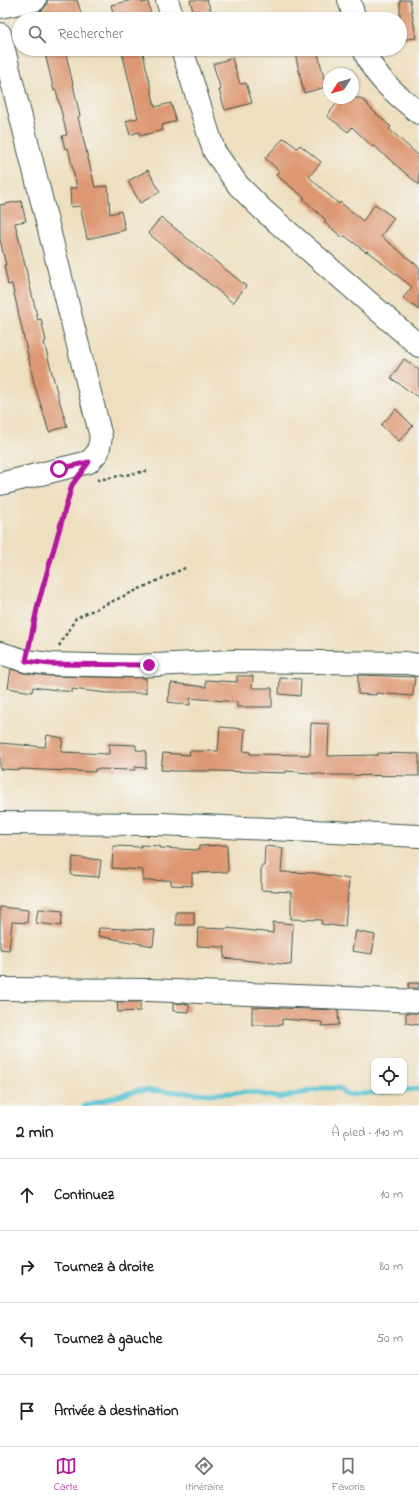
<!DOCTYPE html>
<html lang="fr">
<meta charset="utf-8">
<style>
:root{--surface:#fff;--page:#f2f2f2;--text:#222;--muted:#767676;--line:#e0e0e0;--accent:#b5179e}
body{margin:0;font-family:"Indie Flower",sans-serif;background:var(--page);color:var(--text)}
.controls{position:absolute;right:12px;bottom:12px;display:grid;overflow:hidden;border-radius:8px;box-shadow:0 1px 3px #0004}
.controls button{width:36px;height:36px;display:grid;place-items:center;padding:0;border:0;border-bottom:1px solid var(--line);background:var(--surface);color:var(--text);font:20px sans-serif}
.compass{position:absolute;left:323px;top:68px;width:36px;height:36px;border-radius:50%;background:var(--surface);box-shadow:0 1px 3px #0004;rotate:234deg}
.stop{position:absolute;width:12px;height:12px;margin:-9px;border:3px solid #b5179e;border-radius:50%;background:#fff}
.stop.end{background:#b5179e;border-color:#fff;box-shadow:0 1px 4px #0008}
.list{margin:0;padding:0;list-style:none}
h2{display:flex;justify-content:space-between;align-items:center;height:52px;margin:0;padding:0 16px;font-size:17px}
h2 small{font-size:13px;font-weight:400;color:var(--muted)}
.list li{display:grid;grid-template-columns:26px 1fr auto;gap:12px;align-items:center;box-sizing:border-box;height:72px;padding:0 16px;border-top:1px solid var(--line)}
.list b{display:block;font-size:15px;white-space:nowrap}
.list em{font-size:13px;font-style:normal;color:var(--muted)}
.icon{flex:none;width:22px;height:22px;fill:none;stroke:currentColor;stroke-width:2;stroke-linecap:round;stroke-linejoin:round}
.map{position:relative;flex:none;width:419px;height:1106px;overflow:hidden}
.search{position:absolute;background:var(--surface);box-shadow:0 1px 3px #0004;left:12px;right:12px;top:12px;height:44px;display:flex;align-items:center;gap:10px;box-sizing:border-box;padding:0 14px;border-radius:22px;color:var(--muted);font-size:15px}
.sheet{height:340px;background:var(--surface)}
nav{display:flex;justify-content:space-around;align-items:center;box-sizing:border-box;height:56px;border-top:1px solid var(--line);background:var(--surface);font-size:11px;color:var(--muted)}
nav a{display:grid;justify-items:center;gap:2px}
nav .on{color:var(--accent)}
.map>svg:first-child{display:block}
</style>
<div class="map">
<svg width="419" height="1106" viewBox="0 0 419 1106">
<rect width="100%" height="100%" fill="#f6f6f2"/>
<filter id="ink" filterUnits="userSpaceOnUse"><feTurbulence type="fractalNoise" baseFrequency=".025" numOctaves="2"/><feDisplacementMap in="SourceGraphic" scale="8" xChannelSelector="R" yChannelSelector="G"/><feConvolveMatrix kernelMatrix="1 2 1 2 8 2 1 2 1" color-interpolation-filters="sRGB"/></filter>
<filter id="wash" filterUnits="userSpaceOnUse"><feTurbulence type="fractalNoise" baseFrequency=".012" numOctaves="4" result="noise"/><feDisplacementMap in="SourceGraphic" scale="16" xChannelSelector="R" yChannelSelector="G"/><feGaussianBlur stdDeviation="0.9" result="paint"/><feColorMatrix in="noise" values="0 0 0 0 0 0 0 0 0 0 0 0 0 0 0 0 0 1.4 0 .05"/><feComposite in="paint" operator="in"/></filter>
<g filter="url(#wash)">
<rect width="100%" height="100%" fill="#eedfc0"/>
<g fill="none" stroke-linecap="round" stroke-linejoin="round">
<!-- stream -->
<path stroke="#59c4d3" stroke-width="5" d="M404,1090L419,1089
M84,1106L139,1090L210,1094L250,1092L280,1098L324,1088H339L347,1095L394,1091"/>
</g>
<g id="blocks">
<!-- building -->
<path fill="#dd9772" d="M47,0H77L83,19H24L23,15L37,12L43,10L47,4Z
M133,0H141L142,3L148,2L152,19H115L111,5Z
M190,0H207L214,19H195Z
M400,0H410L416,38L400,40Z
M44,49H65L80,116L78,117L95,187L108,186L110,214L121,211L125,230L87,239L80,206L71,207L70,188H77L68,148L65,149L62,136L67,135L56,90L54,91Z
M136,49H142L155,107L171,103L176,121L162,125L163,130L140,136L139,132L130,135L126,121L138,118L122,52Z
M294,49H317L326,87L304,93Z
M232,58L240,84L246,83L252,103L225,110L219,90H221L213,64Z
M341,98H360L368,104V106L391,127L389,129L419,156V185L374,146L373,147L352,127L348,132L327,116Z
M284,138L297,148L300,145L321,162L309,177L339,204L340,202L363,221L375,204L394,218L381,236L419,267V310L403,298L412,287L367,251L366,252L345,236L343,238L324,222L326,220L303,199L305,198L276,175L279,171L265,158Z
M148,170L160,192L140,203L128,181Z
M21,201L26,221L15,223L38,320L41,319L46,341L44,342L58,396L67,426L49,432L34,383L12,284L8,285L4,265H6L0,240V205Z
M161,217L246,286L233,303L148,233Z
M404,359L419,370V398L391,378Z
M396,409L413,426L399,441L381,425Z
M11,669L24,673L50,676L146,678V693H107L72,689V692L33,687L32,692L8,688Z
M358,675L415,677L413,696L376,693V695L358,694Z
M237,676H253L252,688H272V707H237V702L190,698V705L168,702L171,683L206,687V680L237,682Z
M280,678L301,679L300,696L279,694Z
M311,723L329,724L328,756L378,755V753L419,754V776L332,775L286,771V773L217,771H175L161,770L163,753L190,755L189,751H218L220,727L245,729L243,751L250,752V754L310,755Z
M47,735L63,738L61,752L109,754V744L136,745V750L146,751V768L135,767V770L95,769V772L20,769V770L0,769V743L45,747Z
M141,845L160,846V848L199,850V846L227,845L228,872L192,873V886L171,885V880L143,881V870L112,868L113,846L141,847Z
M265,846L283,848L281,872L314,873L349,879L345,927L321,924L322,920L291,919V892L261,890V866H264Z
M73,857L101,860L99,877L71,875Z
M0,907L28,910L27,923L12,922L9,950L0,949Z
M38,909L63,911L61,926L36,923Z
M176,912H194V925H176Z
M273,922L293,924L291,965L224,958L225,947L197,946L198,928L227,929V928L273,933Z
M99,928L155,930L153,946L98,936Z
M356,931L375,935L372,954L352,951Z
M409,983H419V988H408Z
M117,1002H140V1011L118,1012Z
M173,1003L189,1004V1012L173,1011Z
M252,1007L338,1010L339,1025L322,1026V1022L282,1019V1025H252Z
M406,1013H419V1025L406,1023Z"/>
</g>
</g>
<g filter="url(#ink)">
<use href="#blocks" fill-opacity="0" stroke="#3e5549" stroke-width="1"/>
<g fill="none" stroke-linecap="round" stroke-linejoin="round">
<!-- minor casing -->
<g stroke="#3e5549" stroke-width="24">
<path id="minor" d="M167,0L173,19
M349,0L355,19
M0,7L35,0
M0,34L101,437L98,452L89,462L0,484
M182,49L214,151L238,185L263,210L419,346
M364,49C373,77 397,95 419,113
M0,653L26,661L50,664L135,666L233,661L406,663L419,665
M0,823L161,824L419,836
M0,989L149,990L419,1001"/>
</g>
<!-- path -->
<path stroke="#3e5549" stroke-width="2.5" stroke-dasharray="3 3" stroke-linecap="butt" d="M97,480L147,471
M30,643L38,605L72,485
M59,646L76,618L185,568"/>
<!-- minor -->
<use href="#minor" stroke="#fff" stroke-width="22"/>
</g>
</g>
<g fill="none" stroke-linecap="round" stroke-linejoin="round" filter="url(#ink)">
<!-- route -->
<path stroke="#b5179e" stroke-width="5" d="M59,469L89,462L72,485L38,604L26,661L50,664L149,665"/>
</g>
</svg>
<div class="controls">
<button><svg class="icon" aria-label="locate" viewBox="0 0 24 24"><circle cx="12" cy="12" r="6"/><path d="M12 2v4M12 18v4M2 12h4M18 12h4"/></svg></button>
</div>
<svg class="compass" viewBox="-18 -18 36 36"><path d="M0-13l5 13h-10z" fill="#e53935"/><path d="M0 13l5-13h-10z" fill="#767676"/></svg>
<div class="stop" style="left:59px;top:469px"></div>
<div class="stop end" style="left:149px;top:665px"></div>
<div class="search"><svg class="icon" aria-label="search" viewBox="0 0 24 24"><circle cx="10" cy="10" r="6"/><path d="M15 15l6 6"/></svg>Rechercher</div>
</div>
<section class="sheet">
<h2>2 min<small>À pied · 140 m</small></h2>
<ul class="list">
<li><svg class="icon" aria-label="ahead" viewBox="0 0 24 24"><path d="M12 20V5M6 11l6-6 6 6"/></svg><div><b>Continuez</b></div><em>10 m</em></li>
<li><svg class="icon" aria-label="right" viewBox="0 0 24 24"><path d="M7 20v-9h11M14 6l5 5-5 5"/></svg><div><b>Tournez à droite</b></div><em>80 m</em></li>
<li><svg class="icon" aria-label="left" viewBox="0 0 24 24"><path d="M17 20v-9H6M10 6l-5 5 5 5"/></svg><div><b>Tournez à gauche</b></div><em>50 m</em></li>
<li><svg class="icon" aria-label="arrive" viewBox="0 0 24 24"><path d="M6 21V4h12l-3 4 3 4H6"/></svg><div><b>Arrivée à destination</b></div></li>
</ul>
</section>
<nav>
<a class="on"><svg class="icon" aria-label="map" viewBox="0 0 24 24"><path d="M3 6l6-2 6 2 6-2v14l-6 2-6-2-6 2zM9 4v14M15 6v14"/></svg>Carte</a>
<a><svg class="icon" aria-label="directions" viewBox="0 0 24 24"><path d="M12 3l9 9-9 9-9-9zM9 14v-3h6M13 9l2 2-2 2"/></svg>Itinéraire</a>
<a><svg class="icon" aria-label="saved" viewBox="0 0 24 24"><path d="M7 4h10v16l-5-4-5 4z"/></svg>Favoris</a>
</nav>
